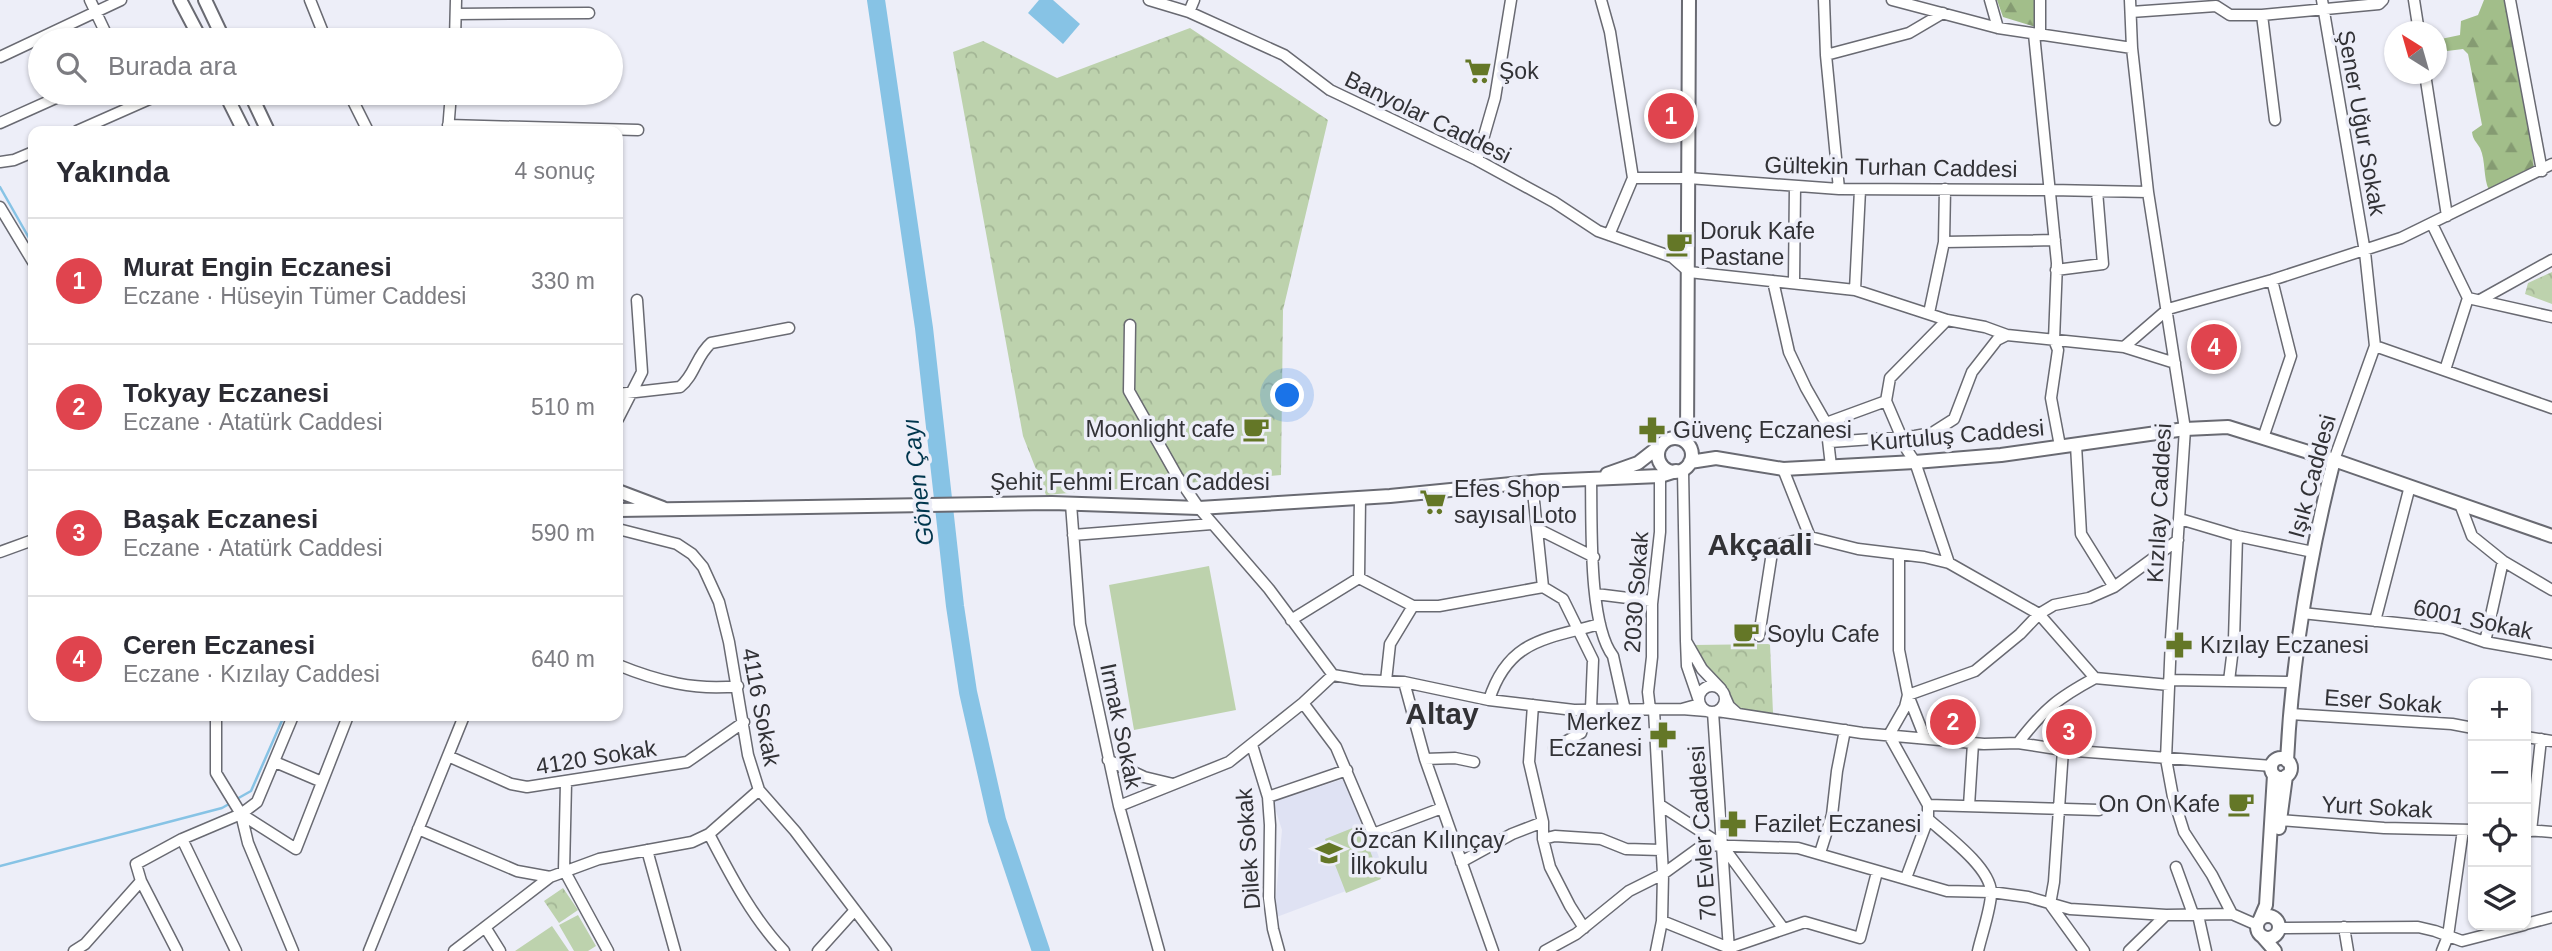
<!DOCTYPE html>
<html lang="tr">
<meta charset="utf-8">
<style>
:root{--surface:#fff;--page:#f7f7f7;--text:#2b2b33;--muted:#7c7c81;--line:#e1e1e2;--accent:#647727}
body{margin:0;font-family:Helvetica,sans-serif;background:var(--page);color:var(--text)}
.controls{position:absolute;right:21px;bottom:21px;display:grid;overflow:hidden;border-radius:14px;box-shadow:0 2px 5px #0004}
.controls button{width:63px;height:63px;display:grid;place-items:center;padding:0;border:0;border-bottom:2px solid var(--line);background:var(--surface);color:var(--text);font:35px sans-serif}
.compass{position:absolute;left:2384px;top:21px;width:63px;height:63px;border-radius:50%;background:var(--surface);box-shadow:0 2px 5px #0004;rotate:323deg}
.you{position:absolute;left:1288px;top:396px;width:24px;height:24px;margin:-18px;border:5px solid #fff;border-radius:50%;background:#1a73e8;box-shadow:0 0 0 10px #1a73e833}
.badge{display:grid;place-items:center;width:46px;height:46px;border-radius:50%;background:var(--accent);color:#fff;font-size:23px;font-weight:700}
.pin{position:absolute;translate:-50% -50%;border:4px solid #fff;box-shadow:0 2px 7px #0006}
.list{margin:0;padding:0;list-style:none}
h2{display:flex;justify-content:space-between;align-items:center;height:91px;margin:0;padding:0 28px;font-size:30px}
h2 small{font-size:23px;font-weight:400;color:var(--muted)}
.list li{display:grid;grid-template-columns:46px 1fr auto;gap:21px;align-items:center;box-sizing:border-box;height:126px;padding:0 28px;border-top:2px solid var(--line)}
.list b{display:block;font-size:26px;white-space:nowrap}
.list p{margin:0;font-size:23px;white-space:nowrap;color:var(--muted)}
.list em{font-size:23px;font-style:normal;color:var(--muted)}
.icon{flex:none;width:38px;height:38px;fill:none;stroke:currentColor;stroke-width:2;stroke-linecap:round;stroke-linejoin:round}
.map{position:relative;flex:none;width:2552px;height:951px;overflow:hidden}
.search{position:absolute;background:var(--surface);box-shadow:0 2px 5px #0004;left:28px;top:28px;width:595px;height:77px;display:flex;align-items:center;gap:18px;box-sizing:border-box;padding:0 24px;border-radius:38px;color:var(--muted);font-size:26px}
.panel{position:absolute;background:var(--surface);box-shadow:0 2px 5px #0004;left:28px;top:126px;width:595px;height:595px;border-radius:14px}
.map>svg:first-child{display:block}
</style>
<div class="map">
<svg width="2552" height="951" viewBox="0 0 2552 951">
<defs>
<pattern id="forest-firs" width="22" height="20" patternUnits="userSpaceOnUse" patternTransform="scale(1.75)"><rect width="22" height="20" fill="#a2be8a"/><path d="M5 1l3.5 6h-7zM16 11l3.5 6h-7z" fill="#859b72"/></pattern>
<pattern id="park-crowns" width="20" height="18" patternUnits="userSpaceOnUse" patternTransform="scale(1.75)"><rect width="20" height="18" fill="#bdd2ad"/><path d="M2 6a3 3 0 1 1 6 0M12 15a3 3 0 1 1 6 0" fill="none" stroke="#a3b595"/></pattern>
</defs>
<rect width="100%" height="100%" fill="#edeef8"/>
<!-- built -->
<path fill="#dfe2f3" d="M1349,777L1386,876L1274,918L1282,830L1273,802Z"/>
<!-- forest -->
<path fill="url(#forest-firs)" d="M1997,0H2035L2036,27L2003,17Z
M2484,0H2507L2530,130L2534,169L2489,190C2483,178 2486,161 2480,148C2476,141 2473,140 2472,132L2482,125L2468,54L2463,49L2439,52L2437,47L2441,39L2460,35L2461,21L2478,15Z"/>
<!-- park -->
<path fill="url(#park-crowns)" d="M1190,28L1328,120L1283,310L1281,475L1046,495L1023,436L953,52L983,41L1057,78Z
M2552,272V304L2525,294L2528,283Z
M1770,644L1773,713L1740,710L1703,664L1693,645Z
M563,888L578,910L559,923L544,901Z"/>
<!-- garden -->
<path fill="#bdd2ad" d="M1209,566L1236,710L1134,730L1109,585Z
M1360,825L1381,879L1346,893L1325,839Z
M578,915L596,946L588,951H574L559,925Z
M552,926L569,951H515Z"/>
<!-- water -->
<path fill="#87c3e5" d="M1039,0H1053L1080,24L1063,44L1028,13Z"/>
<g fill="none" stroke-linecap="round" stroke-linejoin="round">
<!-- stream -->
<path stroke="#87c3e5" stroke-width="2.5" d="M0,187L33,245
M235,800L251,791L284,716
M0,866L222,808L229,804"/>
<!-- river -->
<path stroke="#87c3e5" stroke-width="18" d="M876,0L924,328L955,606L968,692L997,820L1041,951"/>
<!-- minor casing -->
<g stroke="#696a72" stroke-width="13">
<path id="minor" d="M90,0L109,40
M310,0L326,40
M1149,0L1189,12L1284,55L1330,90L1477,160L1554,202L1598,231L1672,257L1689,272L1855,290L1947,320L1985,327L2007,335L2124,347L2175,363
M1601,0L1610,32L1633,178L1609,235
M1824,0L1826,55L1839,189
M1892,0L1998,28L2132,48
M1990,0L1998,28
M2130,0L2132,48L2148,192L2185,429L2171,639L2166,759L2173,797L2184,832L2212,875L2232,914
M2322,0L2365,252L2375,346L2334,460
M2414,0L2419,32
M2510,0L2542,171
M1189,12L1194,0
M2131,12L2216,6L2230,15H2262L2379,4L2383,0
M456,14L589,13
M2262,15L2275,120
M2034,34L2057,263L2054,340L2058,350L2051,398L2060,446
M2040,35V0
M182,40L198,33
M455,40L456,0
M1826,55L1909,33L1943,13
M0,57L121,0
M2425,74L2447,216
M349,93L368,131
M0,123L67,93
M448,125L638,130
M77,131L163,93
M448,131L451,93
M1477,160L1495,98L1511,0
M0,162L14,160L33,152
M1633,178H1688L1839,189L2051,190L2148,192
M0,207L33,262
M2432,224L2468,298L2445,370
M1944,242L2055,240
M2056,270L2103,264L2097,191
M1773,281L1789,352L1806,388L1826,423L1831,466
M1794,282L1795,186
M1855,290L1860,190
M2468,298L2552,317
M2480,300L2552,260
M1929,313L1944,242L1945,189
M1130,325L1129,391L1177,476L1199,508L1269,589L1333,675L1362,680L1404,682L1489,700L1574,710L1682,709
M2375,346L2552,408
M2124,347L2168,309L2272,280L2401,238L2552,164
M618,394L680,387C695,375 696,356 711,343L789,328
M1886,401L1907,450L1915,462L1949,563
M618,419L642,372L637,300
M1826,423L1886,401L1890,378L1947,320
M2263,438L2291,356L2272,280
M1830,442L1915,436L1932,433L1954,419L1972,372L1997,340L2007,335
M2076,445L2081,534L2114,587
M1783,469L1810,537
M1683,470L1686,641
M1591,479C1592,521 1588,624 1613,656L1625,710
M1532,482L1543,587
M1071,504L1080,624L1119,806L1159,951
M2460,504L2472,536L2503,561L2552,590
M2180,519L2237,536L2313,552
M618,529L677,544L692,554L703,567L719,602L729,642L748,755L759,790L795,831L886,951
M1538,529L1594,557
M1073,535L1212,524
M0,552L33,540
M1899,554V650L1908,695L1925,738
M1359,578L1360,498
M1543,587L1563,599L1593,660L1591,709
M1596,594L1652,601
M2302,613L2444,628L2485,642L2552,654
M1291,620L1359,578L1413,606H1439L1543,587
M2375,621L2410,486
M1759,636L1773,546L1810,537L1858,549L1924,557L1949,563L2039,614L2095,678L2169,685
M2485,642L2503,561
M618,665C657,681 696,691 738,686
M2169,680L2294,682
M1386,681L1390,644L1413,606
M2229,681L2234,640L2237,536
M1404,682L1425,759L1493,951
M1699 699a13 13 0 1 1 26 0a13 13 0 1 1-26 0Z
M1489,700C1508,640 1545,639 1600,624
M1699,701L1687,666L1686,641L1702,669L1721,689
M1303,703L1336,747L1373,834L1442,808
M1700,704L1682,709L1707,711
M1533,705L1529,762L1543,822V839L1550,867L1570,906L1584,928
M1650,709L1648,692L1652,657V604L1660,532V476
M1654,710L1663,874L1662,921L1656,951
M1717,711L1738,714L1729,706L1725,697
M1713,712L1729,950
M1738,714L1862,733L1984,744L2018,743L2063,750L2272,766
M2290,714L2452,724L2473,728
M216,716V773L241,814L248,843L293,951
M2526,737L2552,741
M2018,743C2044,709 2058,698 2095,678
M1252,745L1268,797L1270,825L1269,898L1273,929L1279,951
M1554,748L1581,733L1586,710
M448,756L511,784L527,787L687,762L744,722
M1425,759L1455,758L1474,762
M1108,760L1144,777L1173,784
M275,762L322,782
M566,783L564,870L608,951
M1268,797L1347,770
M1660,805L1722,845L1783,928
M1928,805L1889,735L1905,707L1908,695L1975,671L2020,634L2039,614L2054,605L2089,598L2114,587L2178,540
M1928,805L2099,810
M1119,806L1229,762L1303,703L1333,675
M1969,806L1973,743
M241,814L296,849L348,716
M1928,819C1946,835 1990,867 1991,892C1992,905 1981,937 1978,951
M2279,820L2384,828L2473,830
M418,829L517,871L550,877
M2526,830L2552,832
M2531,831L2541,739
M709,834C731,876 752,917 784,951
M182,839L236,951
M1543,839L1555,836L1601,839L1626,849L1661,850
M647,850L675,951
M1820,853L1832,815L1837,771L1845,730
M1461,862L1512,834L1543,822
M2176,867L2193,914
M1906,878L1928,819V805
M2050,904L2054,882L2063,750
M2050,904L2084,951
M2198,915L2206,951
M1662,921L1729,948L1805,922L1860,938L1877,872
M2526,924L2552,917
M485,927L500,951
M2344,927L2348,951
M2279,928L2418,927L2435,931L2462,941L2524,925
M74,951L85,944L141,881
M177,951L141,881L136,864L182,839L241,814L257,802L293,716
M369,951L464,716
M454,951L550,877L599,859L692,842L709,834L759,790
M818,951L855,910
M1545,951L1576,934L1629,891L1663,874L1703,845L1798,848L1947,891L1991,892L2028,897L2070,909L2166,915L2232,914L2257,925
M2129,951L2166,915
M2442,951L2448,936L2463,830"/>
</g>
<!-- major casing -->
<g stroke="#696a72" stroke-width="16">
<path id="major" d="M180,0L201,40
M205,0L224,40
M225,93L244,131
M250,93L268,131
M1658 455a17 17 0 1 1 34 0a17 17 0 1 1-34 0Z
M1687,442L1689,0
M1690,462L1716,458L1783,469L1915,462L2001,455L2185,429L2228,427L2334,460L2552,536
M1607,474L1638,463L1661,445
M618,491L663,508
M618,510L1052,503L1199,508L1390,496L1542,481L1660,476L1676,471
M2271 768a10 10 0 1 1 20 0a10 10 0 1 1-20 0Z
M2287,761C2292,659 2309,558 2334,460
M2279,828L2286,776
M2257 927a11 11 0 1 1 22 0a11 11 0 1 1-22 0Z
M2260,919L2266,905L2274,775
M2262,936L2275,951"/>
</g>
<!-- minor -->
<use href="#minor" stroke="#fff" stroke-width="10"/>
<!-- major -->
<use href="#major" stroke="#fff" stroke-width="12"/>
</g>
<!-- icons -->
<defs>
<g id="supermarket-bare" transform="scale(2.1)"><path d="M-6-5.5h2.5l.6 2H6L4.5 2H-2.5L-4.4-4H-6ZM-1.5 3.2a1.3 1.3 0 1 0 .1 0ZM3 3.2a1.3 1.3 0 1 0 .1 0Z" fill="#647727" stroke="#edeef8" stroke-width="2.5" paint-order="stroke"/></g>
<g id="cafe-bare" transform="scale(2.1)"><path d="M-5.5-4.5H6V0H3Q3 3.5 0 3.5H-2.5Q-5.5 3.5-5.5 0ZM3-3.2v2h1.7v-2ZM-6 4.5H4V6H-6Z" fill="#647727" stroke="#edeef8" stroke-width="2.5" paint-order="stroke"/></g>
<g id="pharmacy-bare" transform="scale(2.1)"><path d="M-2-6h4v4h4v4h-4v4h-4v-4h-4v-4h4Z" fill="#647727" stroke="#edeef8" stroke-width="2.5" paint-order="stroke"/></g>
<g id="school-bare" transform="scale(2.1)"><path d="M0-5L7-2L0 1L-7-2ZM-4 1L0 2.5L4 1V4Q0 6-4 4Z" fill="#647727" stroke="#edeef8" stroke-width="2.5" paint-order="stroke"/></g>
</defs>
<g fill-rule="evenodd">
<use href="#supermarket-bare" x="1478" y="71"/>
<use href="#cafe-bare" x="1679" y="244"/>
<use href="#cafe-bare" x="1256" y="429"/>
<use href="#pharmacy-bare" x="1652" y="430"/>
<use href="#supermarket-bare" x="1433" y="502"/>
<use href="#cafe-bare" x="1746" y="634"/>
<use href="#pharmacy-bare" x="2179" y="645"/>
<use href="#pharmacy-bare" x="1663" y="735"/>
<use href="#cafe-bare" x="2241" y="804"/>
<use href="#pharmacy-bare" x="1733" y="824"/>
<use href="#school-bare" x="1329" y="853"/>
</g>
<g text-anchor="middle" stroke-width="7" stroke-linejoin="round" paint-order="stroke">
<!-- poi labels -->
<g font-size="23" fill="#323236" stroke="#edeef8" text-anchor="start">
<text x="1499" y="79">Şok</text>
<text x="1700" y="239">Doruk Kafe<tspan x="1700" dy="26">Pastane</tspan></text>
<text x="1235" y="437" text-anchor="end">Moonlight cafe</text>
<text x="1673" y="438">Güvenç Eczanesi</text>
<text x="1454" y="497">Efes Shop<tspan x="1454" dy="26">sayısal Loto</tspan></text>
<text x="1767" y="642">Soylu Cafe</text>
<text x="2200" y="653">Kızılay Eczanesi</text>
<text x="1642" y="730" text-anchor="end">Merkez<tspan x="1642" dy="26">Eczanesi</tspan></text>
<text x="2220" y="812" text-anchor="end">On On Kafe</text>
<text x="1754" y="832">Fazilet Eczanesi</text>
<text x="1350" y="848">Özcan Kılınçay<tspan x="1350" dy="26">İlkokulu</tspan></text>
</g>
<!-- street labels -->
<g font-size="23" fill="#323236" stroke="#edeef8">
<text transform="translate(1428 117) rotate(26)" y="8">Banyolar Caddesi</text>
<text transform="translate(2362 123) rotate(80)" y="8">Şener Uğur Sokak</text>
<text transform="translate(1891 167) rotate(1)" y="8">Gültekin Turhan Caddesi</text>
<text transform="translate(1957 435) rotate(-5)" y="8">Kurtuluş Caddesi</text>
<text transform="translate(2312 476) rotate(-75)" y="8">Işık Caddesi</text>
<text x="1130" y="490">Şehit Fehmi Ercan Caddesi</text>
<text transform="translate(2159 503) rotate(-87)" y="8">Kızılay Caddesi</text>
<text transform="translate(1636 592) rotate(-86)" y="8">2030 Sokak</text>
<text transform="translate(2473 619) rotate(12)" y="8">6001 Sokak</text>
<text transform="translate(2383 701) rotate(4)" y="8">Eser Sokak</text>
<text transform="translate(761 707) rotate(79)" y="8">4116 Sokak</text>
<text transform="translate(1121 726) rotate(78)" y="8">Irmak Sokak</text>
<text transform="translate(596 757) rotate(-9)" y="8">4120 Sokak</text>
<text transform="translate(2377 807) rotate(3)" y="8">Yurt Sokak</text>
<text transform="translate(1702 833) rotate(-94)" y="8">70 Evler Caddesi</text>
<text transform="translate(1248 849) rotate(-94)" y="8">Dilek Sokak</text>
</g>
<!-- water labels -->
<g font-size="24" font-style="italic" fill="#01364d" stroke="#edeef8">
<text transform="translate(918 482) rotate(-97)" y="8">Gönen Çayı</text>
</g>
<!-- district labels -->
<g font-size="30" font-weight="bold" fill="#323236" stroke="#edeef8">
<text x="1760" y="555">Akçaali</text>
<text x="1442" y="724">Altay</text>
</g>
</g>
</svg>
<div class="controls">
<button>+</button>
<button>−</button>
<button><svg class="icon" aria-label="locate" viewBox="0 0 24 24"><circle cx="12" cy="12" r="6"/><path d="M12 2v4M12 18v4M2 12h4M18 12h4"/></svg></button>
<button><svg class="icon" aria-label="layers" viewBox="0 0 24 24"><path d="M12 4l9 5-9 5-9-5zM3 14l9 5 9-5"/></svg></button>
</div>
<svg class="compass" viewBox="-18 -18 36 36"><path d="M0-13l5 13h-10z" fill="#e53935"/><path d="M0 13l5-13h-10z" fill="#7c7c81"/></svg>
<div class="you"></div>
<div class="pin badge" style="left:1671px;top:116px;background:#e0444e">1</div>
<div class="pin badge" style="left:1953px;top:722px;background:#e0444e">2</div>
<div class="pin badge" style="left:2069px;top:732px;background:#e0444e">3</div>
<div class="pin badge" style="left:2214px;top:347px;background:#e0444e">4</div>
<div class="search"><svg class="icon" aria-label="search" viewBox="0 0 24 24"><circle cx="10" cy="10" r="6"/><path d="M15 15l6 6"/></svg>Burada ara</div>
<section class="panel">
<h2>Yakında<small>4 sonuç</small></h2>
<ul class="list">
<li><span class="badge" style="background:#e0444e">1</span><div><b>Murat Engin Eczanesi</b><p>Eczane · Hüseyin Tümer Caddesi</p></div><em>330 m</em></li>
<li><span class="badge" style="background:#e0444e">2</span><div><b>Tokyay Eczanesi</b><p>Eczane · Atatürk Caddesi</p></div><em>510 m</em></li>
<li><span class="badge" style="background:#e0444e">3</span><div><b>Başak Eczanesi</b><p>Eczane · Atatürk Caddesi</p></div><em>590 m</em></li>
<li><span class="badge" style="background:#e0444e">4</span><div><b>Ceren Eczanesi</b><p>Eczane · Kızılay Caddesi</p></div><em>640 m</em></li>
</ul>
</section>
</div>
